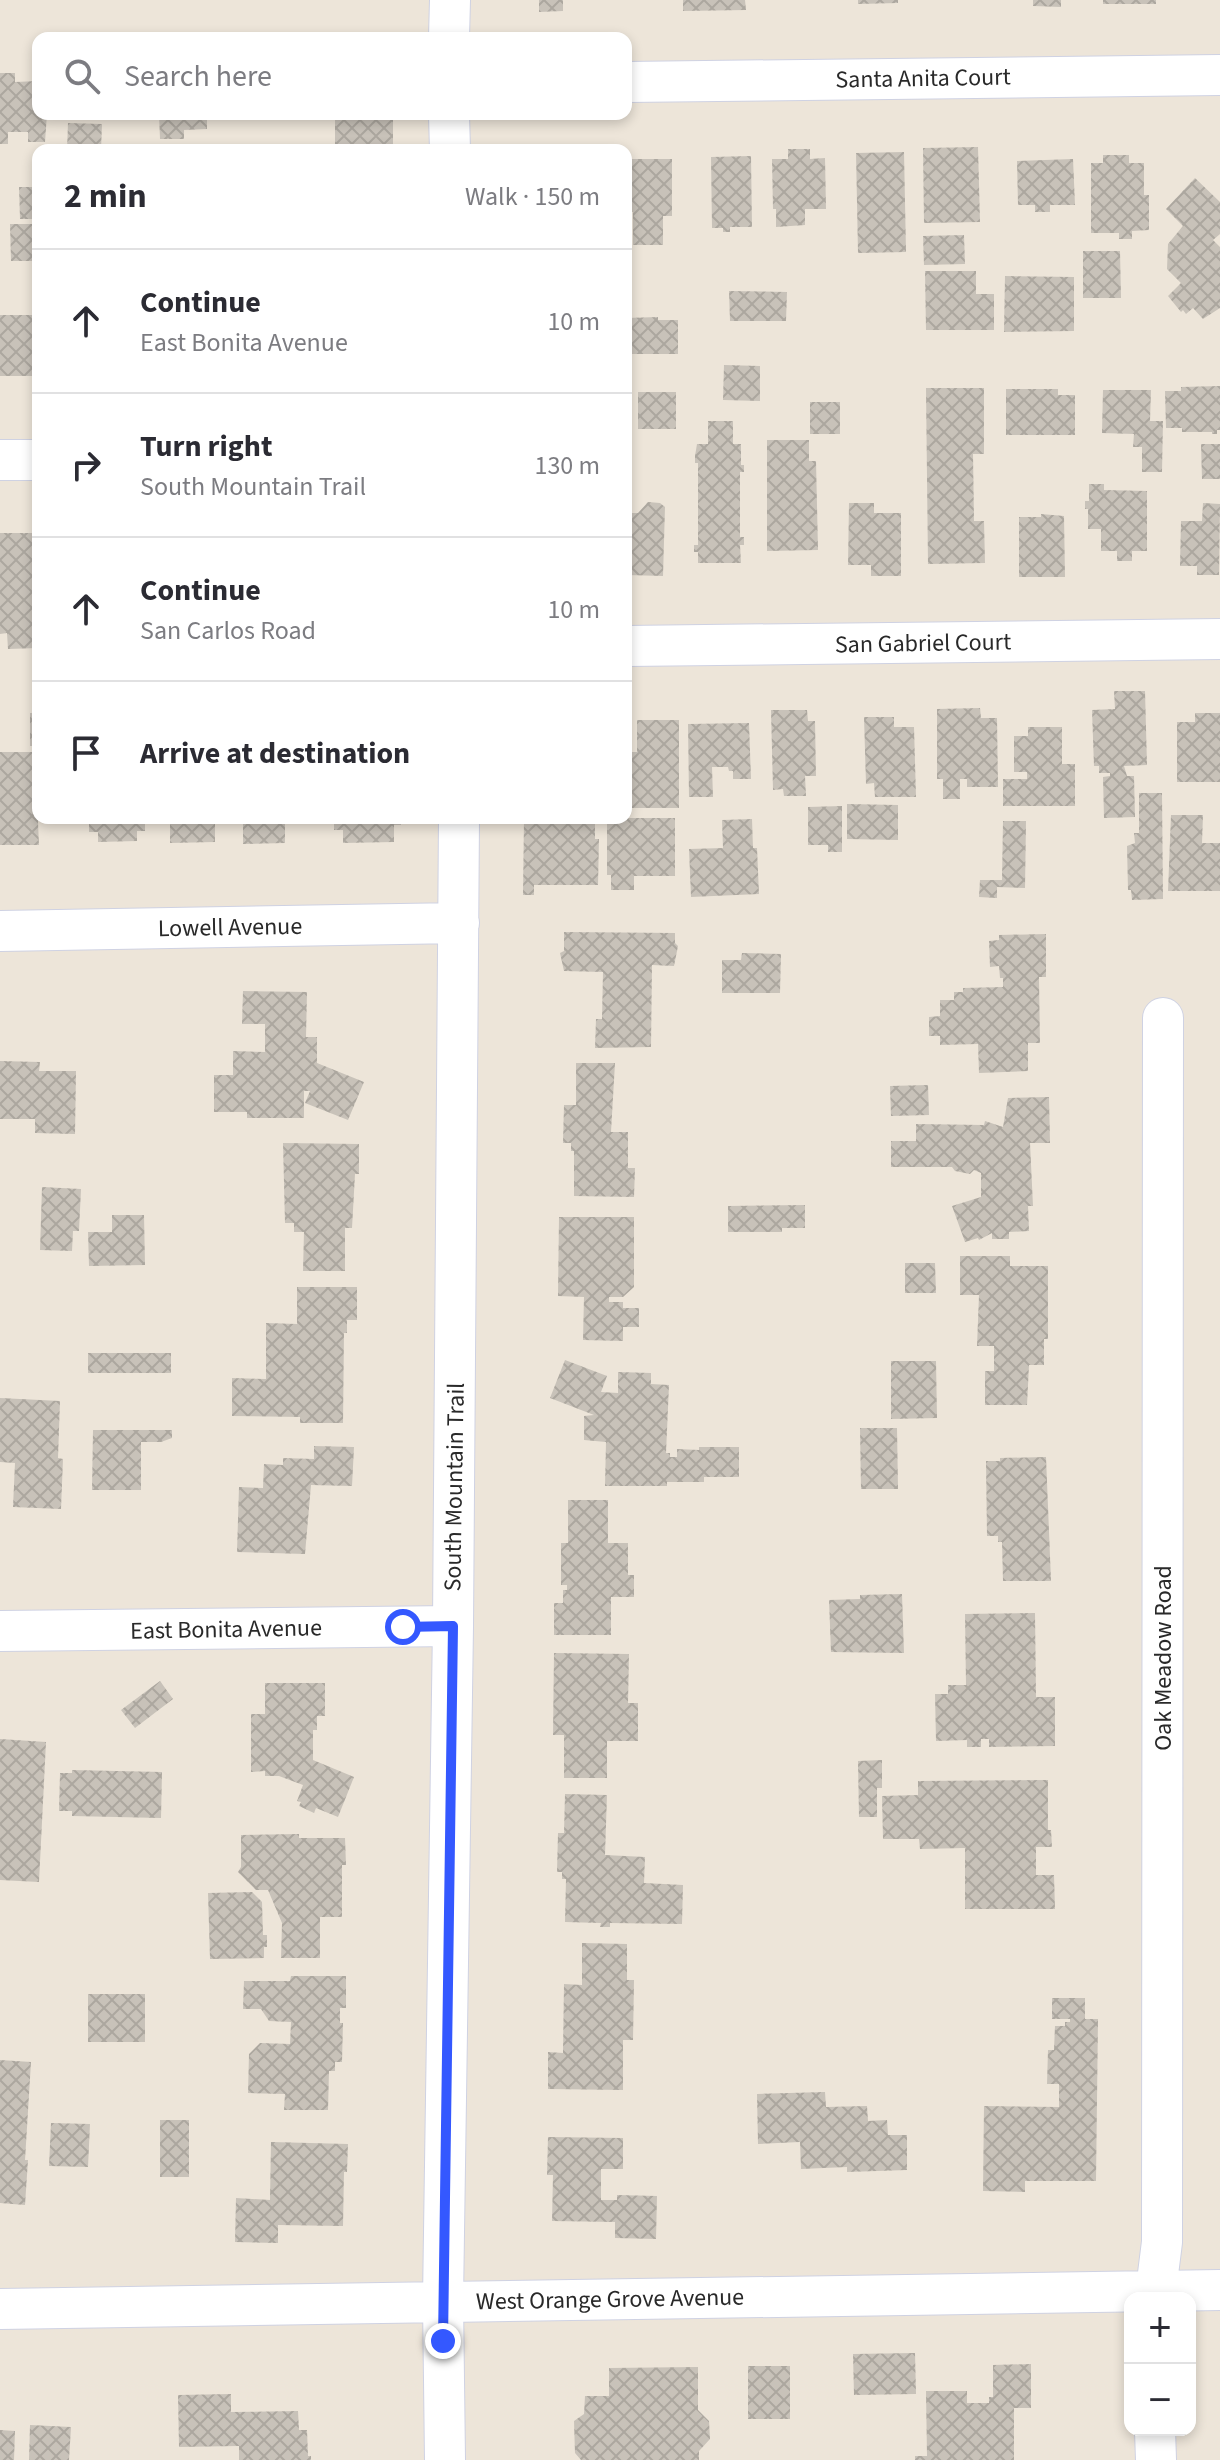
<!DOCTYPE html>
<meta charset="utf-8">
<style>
:root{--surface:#fff;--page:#f2f2f3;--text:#2b2b33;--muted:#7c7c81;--line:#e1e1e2}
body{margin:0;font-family:"Source Sans 3",sans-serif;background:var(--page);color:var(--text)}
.controls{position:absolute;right:24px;bottom:24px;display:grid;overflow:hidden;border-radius:16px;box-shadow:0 4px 12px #0003}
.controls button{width:72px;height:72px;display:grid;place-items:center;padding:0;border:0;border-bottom:2px solid var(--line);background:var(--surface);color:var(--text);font:40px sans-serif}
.stop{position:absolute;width:24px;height:24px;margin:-18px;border:6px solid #3458ff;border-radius:50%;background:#fff}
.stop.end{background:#3458ff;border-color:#fff;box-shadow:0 2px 8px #0008}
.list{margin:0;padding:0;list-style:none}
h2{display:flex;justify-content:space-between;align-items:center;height:104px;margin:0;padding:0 32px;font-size:34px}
h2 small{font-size:26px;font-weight:400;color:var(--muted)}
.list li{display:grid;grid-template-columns:52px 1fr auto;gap:24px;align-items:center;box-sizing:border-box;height:144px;padding:0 32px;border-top:2px solid var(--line)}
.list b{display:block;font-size:30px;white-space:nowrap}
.list p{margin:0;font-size:26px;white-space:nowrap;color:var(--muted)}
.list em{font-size:26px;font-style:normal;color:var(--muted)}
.icon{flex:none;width:44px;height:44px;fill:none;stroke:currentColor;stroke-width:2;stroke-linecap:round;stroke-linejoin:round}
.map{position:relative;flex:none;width:1220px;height:2460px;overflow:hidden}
.search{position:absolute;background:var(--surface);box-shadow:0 4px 12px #0003;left:32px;top:32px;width:600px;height:88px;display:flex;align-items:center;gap:20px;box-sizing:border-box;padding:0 28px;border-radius:16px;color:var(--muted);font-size:30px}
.panel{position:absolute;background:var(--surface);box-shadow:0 4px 12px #0003;left:32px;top:144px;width:600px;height:680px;border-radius:16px}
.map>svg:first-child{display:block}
</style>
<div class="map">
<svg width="1220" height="2460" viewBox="0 0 1220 2460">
<defs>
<pattern id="building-cross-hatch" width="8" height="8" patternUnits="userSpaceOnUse" patternTransform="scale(2)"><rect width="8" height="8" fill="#c8c2b9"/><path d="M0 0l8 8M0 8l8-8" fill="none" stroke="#aca79f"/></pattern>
</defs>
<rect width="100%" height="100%" fill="#ede5d9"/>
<!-- building -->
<path fill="url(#building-cross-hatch)" d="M539,0H563V11L539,12Z
M683,0H745L746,10L683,11Z
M858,0H898V3L858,4Z
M1033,0H1061V7L1033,6Z
M1103,0H1156V4H1103Z
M0,73H15V82L38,81V114H47L45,142H28V132H8V144H0Z
M159,114H213V118H207V129L184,130V139H160Z
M335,114H393V150H335Z
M68,123L102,124L101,150H67Z
M978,147L980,222L924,223L923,148Z
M788,149H810V159L825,158L826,209H805V225L776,227V209H773L772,159H788Z
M904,152L906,252L858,253L856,153Z
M1103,155H1129V163H1144V195H1149V230L1132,231V239H1119V233H1091V163H1103Z
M751,156L752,227H730V232H723V228H712L711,157Z
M626,159H672V216H663V245H633V212H626Z
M1073,159L1075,205H1050V212H1035V205H1018L1017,161Z
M1195,178L1220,202V234L1213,240L1220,247V308L1203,319L1193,308L1186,314L1183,310L1181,312L1168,296L1181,283L1167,269L1168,244L1183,226L1166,209Z
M19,187H38V219H20Z
M10,224H38V261H11Z
M964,235L965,264L924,265L923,236Z
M1083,251H1120L1121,298H1083Z
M925,271H976V294H994V330H926Z
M1005,276L1074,277V331L1004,332Z
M729,291L787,292L786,321H730Z
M0,315H38V376H0Z
M658,317V320H678V354H626V318Z
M724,365L760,366V401L723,400Z
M1220,386V430H1217V434H1212V432H1182V428H1166L1165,391H1181V387Z
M926,388H984V454H973L974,521H984L985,563L928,564Z
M1006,389H1058V395H1075V435H1006Z
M1103,390H1151L1150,421H1163L1162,472H1142V447H1133L1134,434L1102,433Z
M638,392H676V429H638Z
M810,402H840V434H810Z
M708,421H733V444H741V465H744V472H740V537H744V545H740L741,563H698V552H694V545H698V463H695V456L697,444H708Z
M767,440H809V461H816L818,550L767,551Z
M1201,444H1220V479H1202Z
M1089,484H1104V490L1147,491V551H1132V561H1117V551H1101V529H1088V509H1085V501H1089Z
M626,487H630V513H638L648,502L660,503L665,507L663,576L626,575Z
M849,503H874V513H901V576H871V565H848Z
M1203,503L1220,504L1219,575H1197V566H1180L1181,521H1202Z
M1041,514L1064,516L1065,577H1019V517H1041Z
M0,533H38V648L8,649L7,633L0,634Z
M1114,691H1145L1147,765L1124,766L1127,776H1134L1135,817L1104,818L1103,777L1110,776V773H1099V766H1094L1092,710L1115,709Z
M980,708L981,718H997L998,787H967V779H960V799H943V779H937V709Z
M771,710H807L808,721H815L816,776H805L806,796H784L783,789L773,790Z
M30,713H38V746H30Z
M1195,713H1220V782H1177V722H1195Z
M864,717H894V727H914L916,797H875L874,783L866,784Z
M637,720H679V808H626V752H637Z
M749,723L751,779H733V771H729L728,767H712L713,797H689L688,724Z
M1028,727H1062V764H1075V806H1003V779H1027V772H1014V736H1028Z
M0,752H35L39,845H0Z
M1139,793H1162L1163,899L1132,900L1131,890H1128L1127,846L1135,843L1134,833H1139Z
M847,804L898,805V840L847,839Z
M842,806V852H828V845H808V807Z
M1171,815H1203L1202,843H1220V891H1168Z
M73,818H145V831H137V841L98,842V832H89V821H73Z
M170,818H215V842L170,843Z
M243,818H285V843L243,844Z
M334,818H401V825H394V842L343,843V830H334Z
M524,818H595V839H599L598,885H534V895H523Z
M607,818H675V876H634V890H611V875H607Z
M752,819L753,848H757L759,894L691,897L689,849L723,848L722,820Z
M1003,821H1026L1025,888L997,887V898L979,897L980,880H1002Z
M564,932L675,933V943L678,946L674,966L652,965L651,1047L595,1048L596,1019H602L603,972L564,971L560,953L564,951Z
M1046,934V977H1039L1040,1043H1028V1071L979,1073L978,1044L940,1045V1036H929V1017L940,1016V1000H954V992H963V988L1003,987V978H1000L999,966L990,967L989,941L999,940V935Z
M742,953L781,954L780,993H722V960H741Z
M243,991L307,992L306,1037H317V1063L364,1082L348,1120L305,1103L310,1091H304V1118H247V1112H214V1075H233V1051L265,1052V1024H242Z
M0,1061L40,1062L39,1071H76L75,1134L35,1133V1119H0Z
M576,1063H615L611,1132H628V1168H635L634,1197L574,1196V1151H571V1143H563L564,1105H576Z
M928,1085L929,1115L891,1116L890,1086Z
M1049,1097L1050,1143H1030L1033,1206H1028L1029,1231L1009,1232V1239H992V1233L979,1240L978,1238L965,1242L952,1206L981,1197V1173L974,1170L970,1174L955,1171L952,1167H891V1141H916V1124L984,1125L985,1121L1003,1127L1008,1098Z
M283,1143L359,1144V1174H355L352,1228H345V1271H303L304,1232H294V1223H285Z
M42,1187L81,1189L79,1231H73L72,1251L40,1250Z
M805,1205V1228H782V1232H728V1206Z
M112,1215H144L145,1265L89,1266L88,1232H112Z
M559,1217H634V1287L623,1297H609V1302H623V1308H639V1327H623V1341L583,1340L584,1297L558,1296Z
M960,1256H1010V1266H1048V1339H1044V1365H1029L1027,1405H985V1371H994V1346H977L979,1295H960Z
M905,1263H935L936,1293H905Z
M297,1287H357V1320H347V1333H344L343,1423H300V1417L232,1416V1378L266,1379V1323L297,1324Z
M88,1353H171V1373H88Z
M565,1360L607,1376L601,1392L618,1393V1372L651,1373V1384L669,1385L666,1453H670V1457H677V1449L699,1450V1447H739V1477H704V1482H667V1486H605L606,1442L584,1440V1416L594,1415L550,1398Z
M891,1361H936L937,1418L891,1419Z
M0,1398L60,1401L58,1458L63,1459L61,1509L13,1507L15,1463L0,1462Z
M860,1428H897L898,1489H861Z
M93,1430H172V1438L161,1442H141V1490H92Z
M314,1446L354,1447L352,1486L311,1485L305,1554L237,1552L239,1487L263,1488L264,1464L283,1465V1458L314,1459Z
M1046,1457L1051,1581H1003L1002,1542H998V1536H987L986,1461H1000V1458Z
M568,1500H608V1543H628V1575H634V1597H611V1635H554V1603H563V1590H567V1585H561V1543H568Z
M902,1594L904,1653L831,1652L829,1600L860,1599V1595Z
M1035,1613L1036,1697H1055V1746L989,1747V1739H981V1747H967V1740L936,1741L935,1694H948V1685H966L965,1614Z
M554,1653L629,1654L628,1703H638V1741H607V1778H564V1735H553Z
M160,1681L173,1699L135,1728L121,1710Z
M265,1683H325V1716H317V1730H313V1760L354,1777L338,1817L316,1808L314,1813L299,1806L301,1802L297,1801L303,1785L279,1776H265V1771L251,1772V1714H265Z
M0,1739L46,1742L39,1882L0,1880Z
M882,1760V1788H877V1817H859L858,1761Z
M72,1770L162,1772L161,1818L72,1816V1811H59L60,1773H72Z
M1048,1780V1830H1051L1052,1847H1036V1875H1054L1055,1909H965V1848L920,1849L919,1839H883L882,1796L918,1795V1781Z
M565,1794L607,1795L605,1855L645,1857L644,1883L683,1885L682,1924L610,1923V1927H600L601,1923L565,1922L566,1879H562V1872H557L558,1833H564Z
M299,1834V1838H345L346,1865H342V1917H320V1958H281L282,1923L268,1890H256L238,1872L241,1867V1835Z
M252,1892L262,1902L263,1935H267V1947H264V1958L210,1959L208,1893Z
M582,1943L627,1944V1980H634L633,2040H623V2090L548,2089V2052L563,2053L564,1984L582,1985Z
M291,1976H346V2008H340V2023H343L342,2062H335V2071H329L328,2110H284L285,2094L248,2093L249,2054L260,2043L290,2044L291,2022L269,2021L261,2009H243L244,1981H290Z
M88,1994H145V2042H88Z
M1052,1998H1085V2019H1098L1096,2181H1025V2192L983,2191L984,2106L1059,2107V2084H1047L1048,2050H1054L1055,2026H1065V2022H1070V2019H1052Z
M0,2060L31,2062L25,2160H28L25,2205L0,2203Z
M825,2092L826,2107L867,2106L868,2121L887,2120L888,2135H907V2170L847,2172V2167L801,2169L800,2142L758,2144L757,2094Z
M160,2120H189V2177H160Z
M51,2123L90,2124L88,2167L49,2166Z
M548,2137L623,2138V2169H601V2200H617V2195L657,2196L656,2239L615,2238V2222L552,2221L553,2175H547Z
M271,2142L348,2144L347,2172H344L343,2226L278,2225V2243L235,2242L236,2198L270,2200Z
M915,2353L916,2394L854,2395L853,2354Z
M1031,2364V2408H1014V2460H915V2456H927L926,2391H967V2403H989V2397H993V2365Z
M748,2366H790V2419H748Z
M698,2367V2410L709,2421L710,2439L699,2451V2460H581L575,2453L574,2421L584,2414L585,2396H609V2368Z
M231,2394V2412L298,2411L299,2430H307L308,2456H311V2460H239V2446L179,2447L178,2395Z
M30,2425L71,2427L69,2460H29Z
M0,2430L15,2431L14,2460H0Z"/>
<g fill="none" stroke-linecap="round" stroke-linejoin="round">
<!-- minor casing -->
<g stroke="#cfd2e3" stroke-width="42">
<path id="minor" d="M449,38L450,0
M626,82L1220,75
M449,114L450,150
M0,460H38
M626,646L1220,639
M0,931L459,923
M0,1631L453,1626
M1155,2298L1162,2242L1163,1018
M0,2309L1220,2290
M1155,2430L1156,2460
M445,2460L443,2300L453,1626L459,818"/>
</g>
<!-- minor -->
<use href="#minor" stroke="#fff" stroke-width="40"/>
</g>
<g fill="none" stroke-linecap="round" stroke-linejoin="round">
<!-- route -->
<path stroke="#3458ff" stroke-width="10" d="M403,1627L453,1626L443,2341"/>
</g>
<g text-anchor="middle" stroke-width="7" stroke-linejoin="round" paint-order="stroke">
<!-- street labels -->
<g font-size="24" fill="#292929" stroke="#fff">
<text transform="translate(923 78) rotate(-1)" y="8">Santa Anita Court</text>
<text transform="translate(923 643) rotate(-1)" y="8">San Gabriel Court</text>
<text transform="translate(230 927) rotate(-1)" y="8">Lowell Avenue</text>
<text transform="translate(454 1487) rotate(-89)" y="8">South Mountain Trail</text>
<text transform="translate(226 1629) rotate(-1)" y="8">East Bonita Avenue</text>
<text transform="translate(1163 1658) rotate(-90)" y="8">Oak Meadow Road</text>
<text transform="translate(610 2299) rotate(-1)" y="8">West Orange Grove Avenue</text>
</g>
</g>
</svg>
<div class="controls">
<button>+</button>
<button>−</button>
</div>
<div class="stop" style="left:403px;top:1627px"></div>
<div class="stop end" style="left:443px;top:2341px"></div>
<div class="search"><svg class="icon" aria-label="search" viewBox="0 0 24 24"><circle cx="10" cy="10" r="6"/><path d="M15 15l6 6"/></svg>Search here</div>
<section class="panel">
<h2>2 min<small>Walk · 150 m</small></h2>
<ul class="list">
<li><svg class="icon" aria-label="ahead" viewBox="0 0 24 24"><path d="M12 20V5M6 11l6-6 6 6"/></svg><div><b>Continue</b><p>East Bonita Avenue</p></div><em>10 m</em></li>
<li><svg class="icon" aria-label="right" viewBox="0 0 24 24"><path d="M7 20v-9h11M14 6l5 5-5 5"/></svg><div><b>Turn right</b><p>South Mountain Trail</p></div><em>130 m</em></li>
<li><svg class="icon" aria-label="ahead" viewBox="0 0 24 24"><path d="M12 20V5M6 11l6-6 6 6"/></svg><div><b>Continue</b><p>San Carlos Road</p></div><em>10 m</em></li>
<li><svg class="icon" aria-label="arrive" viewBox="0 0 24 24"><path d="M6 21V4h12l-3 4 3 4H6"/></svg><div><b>Arrive at destination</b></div></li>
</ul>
</section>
</div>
